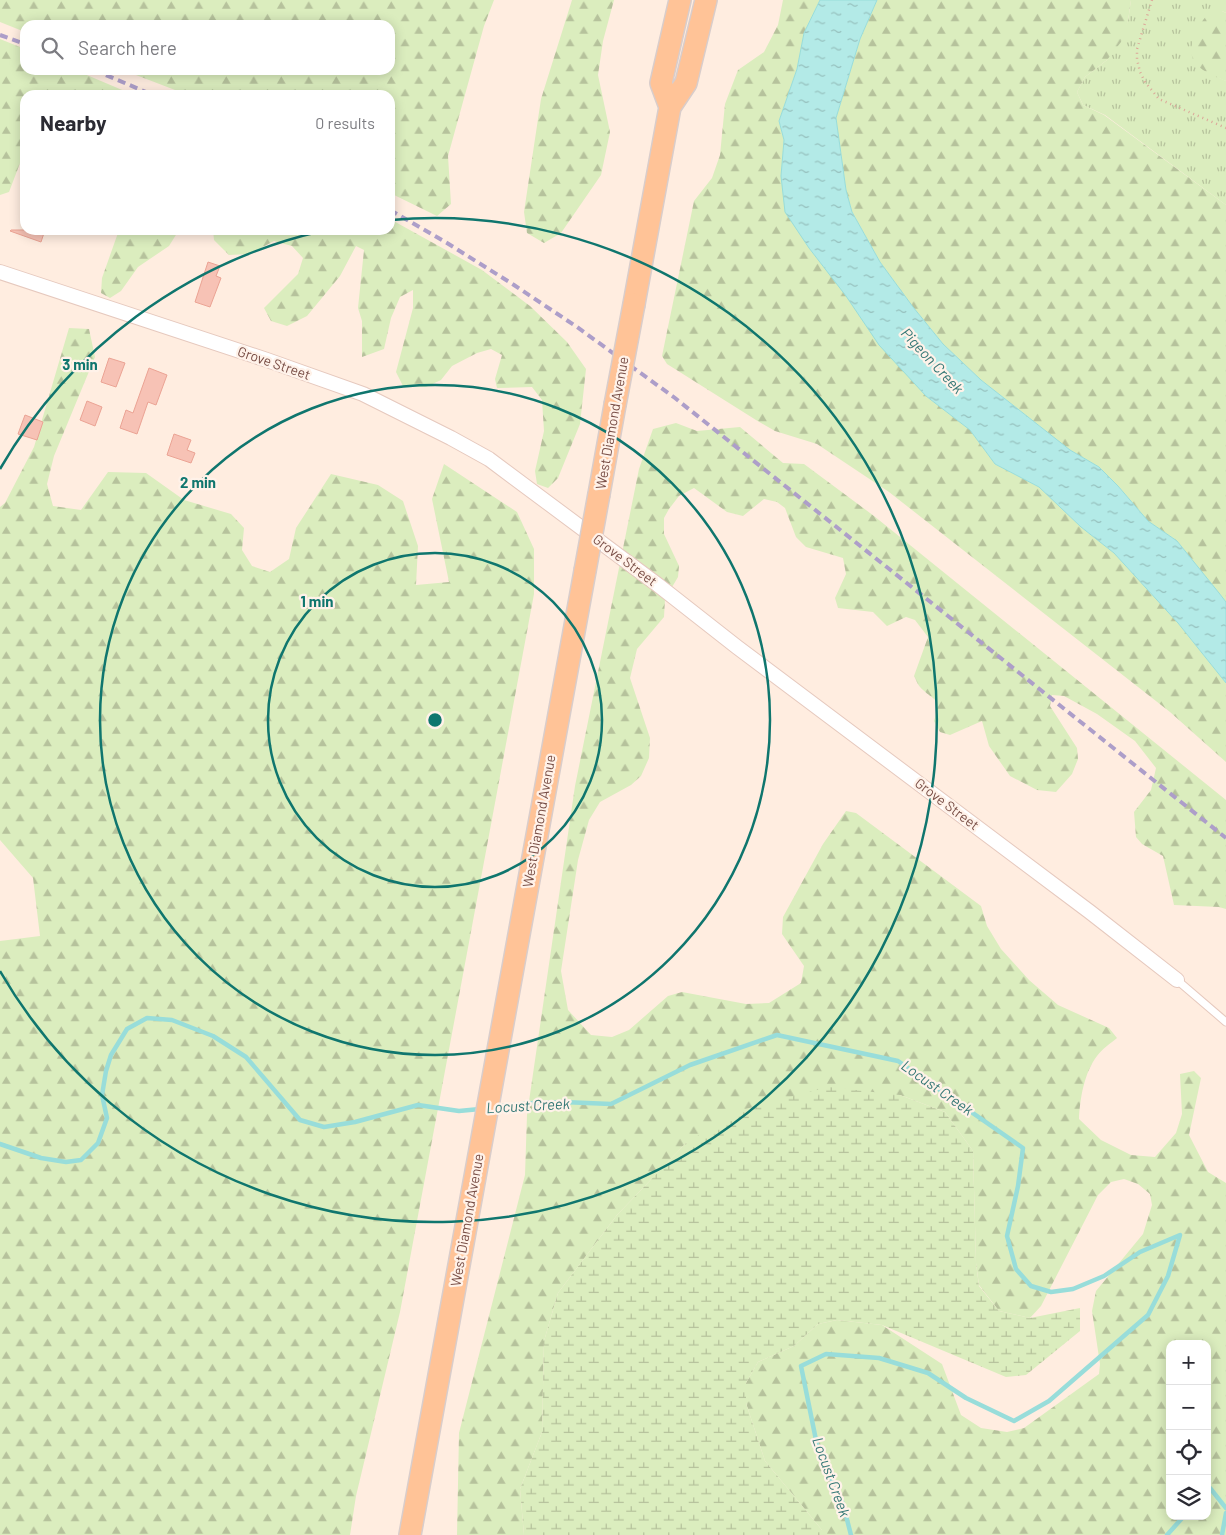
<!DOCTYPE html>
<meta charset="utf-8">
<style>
:root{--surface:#fff;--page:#f7f7f7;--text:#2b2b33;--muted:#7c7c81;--line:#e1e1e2}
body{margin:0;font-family:Barlow,sans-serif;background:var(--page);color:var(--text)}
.controls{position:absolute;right:15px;bottom:15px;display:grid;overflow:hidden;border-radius:10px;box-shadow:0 2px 12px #0003}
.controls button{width:45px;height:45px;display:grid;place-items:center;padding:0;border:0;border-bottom:1px solid var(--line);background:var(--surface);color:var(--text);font:25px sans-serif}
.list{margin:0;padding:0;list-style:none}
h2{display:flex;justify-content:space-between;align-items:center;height:65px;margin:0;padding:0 20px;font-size:21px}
h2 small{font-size:16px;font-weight:400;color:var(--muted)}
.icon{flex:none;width:28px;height:28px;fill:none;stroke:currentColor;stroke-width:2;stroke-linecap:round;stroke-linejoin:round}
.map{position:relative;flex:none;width:1226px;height:1535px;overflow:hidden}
.search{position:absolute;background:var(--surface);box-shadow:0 2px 12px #0003;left:20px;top:20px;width:375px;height:55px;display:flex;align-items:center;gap:12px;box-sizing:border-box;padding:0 18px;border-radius:15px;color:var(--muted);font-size:19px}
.panel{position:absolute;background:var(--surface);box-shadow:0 2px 12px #0003;left:20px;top:90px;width:375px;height:145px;border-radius:15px}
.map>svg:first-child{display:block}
</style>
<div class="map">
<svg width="1226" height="1535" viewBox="0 0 1226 1535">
<defs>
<pattern id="grass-tufts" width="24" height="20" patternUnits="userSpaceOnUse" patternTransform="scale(1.25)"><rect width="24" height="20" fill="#dbedbe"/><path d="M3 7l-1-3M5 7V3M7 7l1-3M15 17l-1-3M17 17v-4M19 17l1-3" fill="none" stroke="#b6c29c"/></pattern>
<pattern id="forest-firs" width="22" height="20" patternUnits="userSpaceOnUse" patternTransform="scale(1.25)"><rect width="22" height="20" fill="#dbedbe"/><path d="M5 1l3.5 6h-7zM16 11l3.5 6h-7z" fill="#b6c29c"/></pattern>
<pattern id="wetland-marsh" width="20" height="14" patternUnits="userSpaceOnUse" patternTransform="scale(1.25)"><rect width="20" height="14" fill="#dbedbe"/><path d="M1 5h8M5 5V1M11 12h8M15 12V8" fill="none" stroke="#b6c29c"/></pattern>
<pattern id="water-ripples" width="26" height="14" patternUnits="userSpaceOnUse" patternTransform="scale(1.25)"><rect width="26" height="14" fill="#b3eae7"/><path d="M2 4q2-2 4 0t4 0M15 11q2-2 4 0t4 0" fill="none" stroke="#96c0bd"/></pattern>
</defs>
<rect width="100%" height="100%" fill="#ffede0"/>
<!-- grass -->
<path fill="url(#grass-tufts)" d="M1131,0H1226V13L1222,11L1217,77L1226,81V205L1105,115L1083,105L1077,92L1085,77L1107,60L1128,21Z"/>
<!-- forest -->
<path fill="url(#forest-firs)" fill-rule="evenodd" d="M0,0H494L484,26L448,156L451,204L437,216L390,193V95H188L123,70H390V25H25V32L0,22Z
M572,0H614L603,41L598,75L610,132L601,175L561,233L544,243L527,233L524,212L541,99Z
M783,0H820L804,33L797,69L779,121L784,140L781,176L809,248L926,396L970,430L995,464L1039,487L1081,527L1114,553L1178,623L1226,683V762L1170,712L889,492L817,444L775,431L756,420L667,364L662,356L694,201L712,178L720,155L725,104L738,70L764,52L778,25Z
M877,0H1131L1128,21L1121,42L1107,60L1085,77L1077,92L1083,105L1104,115L1226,205V602L1177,541L1148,521L1118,486L1099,467L1070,450L981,380L943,344L913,307L880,262L852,212L846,190L836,118L860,39Z
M1222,11L1226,13V81C1218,78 1200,70 1195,63C1185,50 1198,22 1210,13C1213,11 1218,11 1222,11Z
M0,39L25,49V70H75L134,95H64L52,91L49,95H25V150L9,192L0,195Z
M390,219L482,270L530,306L567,342L586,369L580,424L558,478L548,488L537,484L535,471L544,431L542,400L532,387L497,388L495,379L502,355L491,349L477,353L452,366L441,380L426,387L403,386L396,372L413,308V290L400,297L391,318L384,349L362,357V321L358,308L364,250L356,246L340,276L307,316L287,326L271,321L264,308L298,274L303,258L292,246L274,241L250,254L229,255L214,240L213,230H390Z
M119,230H179L169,246L138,267L121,291L110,298L101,293L102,278Z
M69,328L89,329L95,357L54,456L47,484L53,506L81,510L108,472L146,473L184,500L231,514L244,528L242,550L252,566L270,572L289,559L296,528L331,474L378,485L403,501L418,546L416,585L449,582L432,499L444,464L517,512L534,549V594L400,1312L356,1496L350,1535H0V941L40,936L33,878L0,840V507L5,503L34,447Z
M676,423L697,431L740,427L783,463L804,464L874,516L1226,800V909L1219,907L1174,905L1163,856L1142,844L1136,837L1134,812L1151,790L1156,768L1135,741L1097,714L1064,696L1052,695L1050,706L1077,748L1078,759L1072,774L1056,792L1037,790L1010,776L989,746L982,721L950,735L940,732L934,721C942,696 934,702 920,687C917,684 916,679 914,676L928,637L915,620L906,617L887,626L873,612L838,608L835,598L846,574L843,558L806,547L796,537L785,508L777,502L764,499L743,516L727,512L694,488L679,496L669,509L664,518V534L679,566L678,577L665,599L664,617L637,649L630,678L650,738L649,758L641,776L631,785L600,802L589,820L578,860L561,971L568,1010L591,1035L612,1037L629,1030L668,996L682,992L746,1004L769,1003L801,983L804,966L782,934L783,917L823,844L846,811L856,813L981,906L987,926L1001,949L1029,980L1058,1005L1109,1028L1117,1038C1111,1043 1102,1049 1097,1056C1084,1073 1080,1099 1079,1119L1101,1140L1131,1155L1155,1157L1176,1133L1182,1114L1180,1074L1194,1071L1201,1078L1189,1135L1208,1172L1226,1183V1535H822V1530L765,1461L746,1403V1383L758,1362L794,1346L818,1324L837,1320L882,1325L942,1364L961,1415L981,1428L1007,1432L1024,1428L1099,1374L1100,1364L1092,1311L1096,1291L1143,1234L1152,1205L1150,1194L1138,1184L1124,1179L1111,1182L1098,1195L1041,1306L1030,1318L999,1311L979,1285L976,1263L973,1151L945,1112L900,1095L686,1143L617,1215L558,1293L544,1341L542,1432L520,1489L524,1535H457L459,1433L525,1175L527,1115L575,786L639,469L653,429ZM1170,1344H1207V1516H1170Z"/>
<!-- wetland -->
<path fill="url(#wetland-marsh)" d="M828,1087L900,1095L945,1112L973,1151L976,1263L979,1286L999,1311L1030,1318L1080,1308V1331L1026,1375L1006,1377L882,1325L837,1320L818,1324L794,1346L758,1362L746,1383V1403L765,1461L822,1530V1535H524L520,1489L542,1432L544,1341L558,1293L617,1215L686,1143L738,1111Z"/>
<!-- water -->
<path fill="url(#water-ripples)" stroke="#98ddda" d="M820,0H877L860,39L836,118L846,190L852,212L880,262L913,307L943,344L981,380L1070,450L1099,467L1118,486L1148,521L1177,541L1219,593L1226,602V683L1178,623L1114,553L1081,527L1039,487L995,464L970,430L926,396L879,345L846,296L809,248L785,212L781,176L784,140L779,121L797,69L804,33Z"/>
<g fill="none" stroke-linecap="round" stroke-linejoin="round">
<!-- stream -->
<path stroke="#98ddda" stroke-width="4.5" d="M493,1107L533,1103L563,1102L611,1104L690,1065L777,1035L898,1061L1023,1148L1018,1186L1007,1236L1016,1269L1031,1286L1051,1292L1073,1289L1104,1276L1140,1252L1180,1235L1168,1276L1148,1315L1049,1401L1014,1421L966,1398L928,1373L879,1358L826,1354L801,1366L818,1450L843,1504L851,1535
M0,1144L41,1158L66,1162L81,1160L98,1143L107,1118L102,1095L106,1071L111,1055L127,1029L147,1018L172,1020L213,1036L246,1057L300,1120L324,1127L355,1122L418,1105L459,1111L480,1109
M1207,1491L1210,1488L1226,1508
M1167,1535L1184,1516
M1222,1535L1226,1513"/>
</g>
<!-- building -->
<path fill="#f7c2b5" stroke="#eba394" d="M11,230H45L41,242L10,231Z
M208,262L220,266L216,276L221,278L210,307L195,302Z
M109,358L125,363L116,387L101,382Z
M149,368L167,375L156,405L148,402L137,434L120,428L126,410L133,413Z
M87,401L102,407L95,426L80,420Z
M25,415L43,422L37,440L18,434Z
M174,434L191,440L187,450L195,453L191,463L167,455Z"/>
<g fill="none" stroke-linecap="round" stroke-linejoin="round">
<!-- lane casing -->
<g stroke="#e6c9be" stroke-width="9">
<path id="lane" d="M1177,980L1226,1022"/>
</g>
<!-- street casing -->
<g stroke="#e6c9be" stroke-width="16">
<path id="street" d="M0,272L267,360L363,394L451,438L489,459L658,585L737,647L1090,912L1177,980"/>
</g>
<!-- primary casing -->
<g stroke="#d9cdcb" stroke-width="24">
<path id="primary" d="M670,107L661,83L680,0
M634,304L670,107L686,83L706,0
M599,494L615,405
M410,1535L585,571"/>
</g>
<!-- path -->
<path stroke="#dca598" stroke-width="2.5" stroke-dasharray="1 4" stroke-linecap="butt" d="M1152,0L1137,49V59L1140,72L1145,82L1159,99L1226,128"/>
<!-- lane -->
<use href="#lane" stroke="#fff" stroke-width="7"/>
<!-- street -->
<use href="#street" stroke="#fff" stroke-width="14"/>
<!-- primary -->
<use href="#primary" stroke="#ffc397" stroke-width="21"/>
<!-- rail -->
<path stroke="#ad9ec9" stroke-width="4" stroke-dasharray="8 5" stroke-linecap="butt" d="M0,35L25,44
M94,70L153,95
M390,210L447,243L514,285L577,327L675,398L1226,838"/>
<!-- primary-bridge casing -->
<g stroke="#d9cdcb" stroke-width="24" stroke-linecap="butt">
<path id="primary-bridge" d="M615,405L634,304
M585,571L599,494"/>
</g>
<!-- primary-bridge -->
<use href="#primary-bridge" stroke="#ffc397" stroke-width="21"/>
</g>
<!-- distance rings -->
<g fill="none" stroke="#0f766e" stroke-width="2.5">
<circle cx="435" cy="720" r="167"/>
<circle cx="435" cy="720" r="335"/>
<path d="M0 469A502 502 0 0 1 322 231M391 220A502 502 0 1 1 0 971"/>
</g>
<g text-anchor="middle" stroke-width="4.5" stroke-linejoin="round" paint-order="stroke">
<!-- street labels -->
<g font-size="14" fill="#784d45" stroke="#fff2e9">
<text transform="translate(274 363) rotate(19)" y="5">Grove Street</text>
<text transform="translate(612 423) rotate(-80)" y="5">West Diamond Avenue</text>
<text transform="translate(625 560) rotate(37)" y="5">Grove Street</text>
<text transform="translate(947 804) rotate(37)" y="5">Grove Street</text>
<text transform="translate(539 821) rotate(-80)" y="5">West Diamond Avenue</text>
<text transform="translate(467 1220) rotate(-80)" y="5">West Diamond Avenue</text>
</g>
<!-- water labels -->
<g font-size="15" font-style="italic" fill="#357876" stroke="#fff2e9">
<text transform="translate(932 361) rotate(47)" y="5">Pigeon Creek</text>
<text transform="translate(937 1088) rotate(35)" y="5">Locust Creek</text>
<text transform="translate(528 1106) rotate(-3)" y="5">Locust Creek</text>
<text transform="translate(831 1477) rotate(70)" y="5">Locust Creek</text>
</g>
</g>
<circle cx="435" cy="720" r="8" fill="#0f766e" stroke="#fff2e9" stroke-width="2.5"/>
<g font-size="15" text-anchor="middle" font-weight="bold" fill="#0f766e" stroke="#fff2e9" stroke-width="4.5" stroke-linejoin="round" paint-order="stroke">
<text x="80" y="370">3 min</text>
<text x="198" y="488">2 min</text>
<text x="317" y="607">1 min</text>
</g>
</svg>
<div class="controls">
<button>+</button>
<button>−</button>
<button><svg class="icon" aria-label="locate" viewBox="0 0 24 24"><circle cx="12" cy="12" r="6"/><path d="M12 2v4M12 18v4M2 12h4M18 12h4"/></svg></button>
<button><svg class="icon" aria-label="layers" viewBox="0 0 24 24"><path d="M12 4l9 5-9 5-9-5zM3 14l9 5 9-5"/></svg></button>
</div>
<div class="search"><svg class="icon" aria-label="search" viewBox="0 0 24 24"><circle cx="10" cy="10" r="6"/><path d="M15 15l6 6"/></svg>Search here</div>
<section class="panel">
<h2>Nearby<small>0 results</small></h2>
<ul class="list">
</ul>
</section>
</div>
